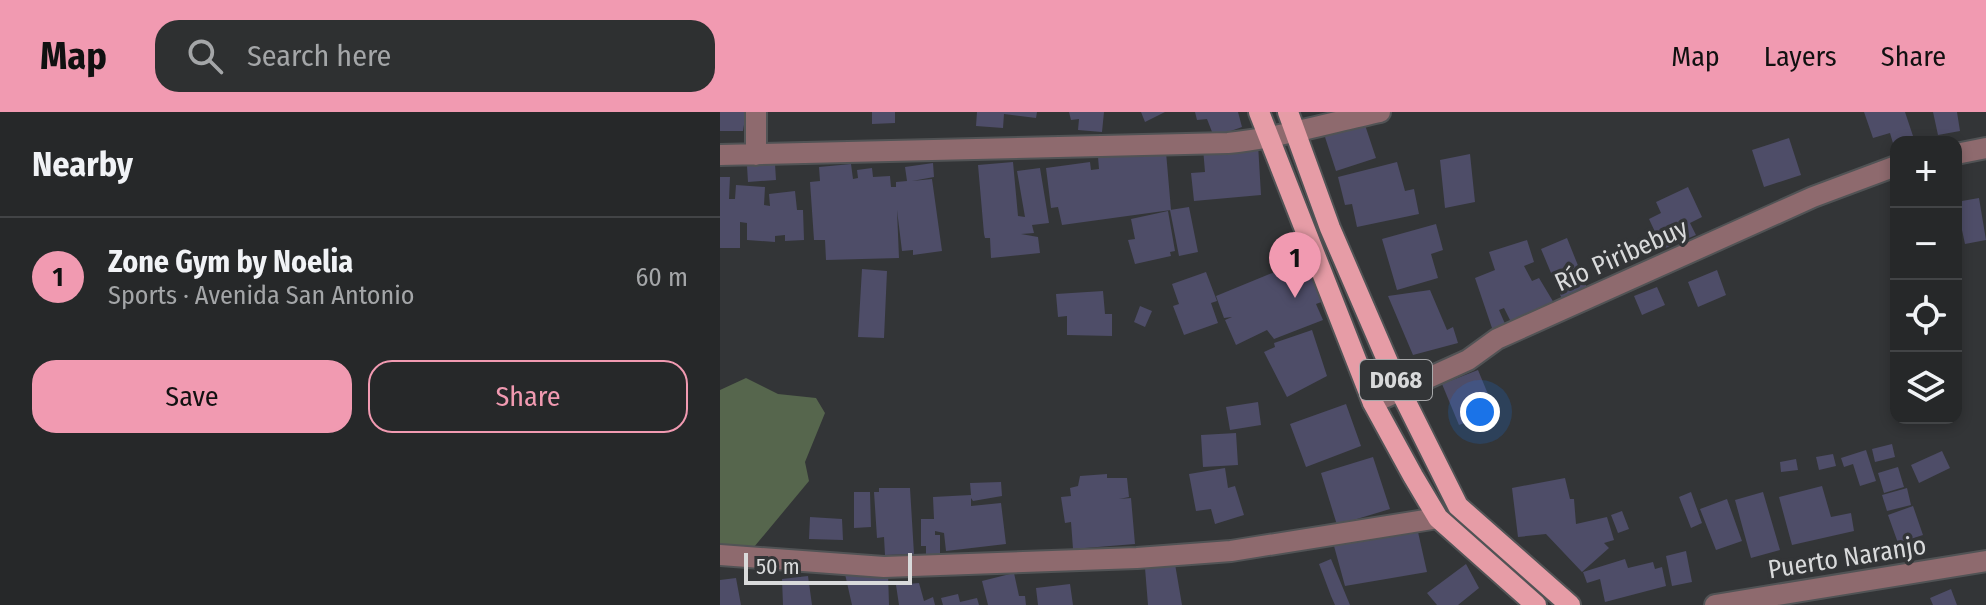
<!DOCTYPE html>
<meta charset="utf-8">
<style>
:root{--surface:#262829;--page:#2e3031;--text:#f1f3f6;--muted:#a4a6a8;--line:#424446;--accent:#f19ab1}
body{margin:0;font-family:"Fira Sans Condensed",sans-serif;background:var(--page);color:var(--text)}
.controls{position:absolute;right:24px;top:24px;display:grid;overflow:hidden;border-radius:16px;box-shadow:0 4px 12px #0003}
.controls button{width:72px;height:72px;display:grid;place-items:center;padding:0;border:0;border-bottom:2px solid var(--line);background:var(--surface);color:var(--text);font:40px sans-serif}
.scale{position:absolute;left:24px;bottom:20px;width:168px;box-sizing:border-box;padding-left:8px;border:4px solid #d9dadb;border-top:0;font-size:22px;line-height:28px;white-space:nowrap;color:#d9dadb;-webkit-text-stroke:6px #333537;paint-order:stroke}
.you{position:absolute;left:760px;top:300px;width:28px;height:28px;margin:-20px;border:6px solid #fff;border-radius:50%;background:#1a73e8;box-shadow:0 0 0 12px #1a73e833}
.badge{display:grid;place-items:center;width:52px;height:52px;border-radius:50%;background:var(--accent);color:#111;font-size:26px;font-weight:700}
.pin{position:absolute;translate:-50% -66px;filter:drop-shadow(0 2px 4px #0008)}
.pin::after{content:'';position:absolute;top:42px;width:28px;height:24px;background:inherit;clip-path:polygon(0 0,100% 0,50% 100%)}
.list{margin:0;padding:0;list-style:none}
h2{display:flex;justify-content:space-between;align-items:center;height:104px;margin:0;padding:0 32px;font-size:34px}
h2 small{font-size:26px;font-weight:400;color:var(--muted)}
.list li{display:grid;grid-template-columns:52px 1fr auto;gap:24px;align-items:center;box-sizing:border-box;height:120px;padding:0 32px;border-top:2px solid var(--line)}
.list b{display:block;font-size:30px;white-space:nowrap}
.list p{margin:0;font-size:26px;white-space:nowrap;color:var(--muted)}
.list em{font-size:26px;font-style:normal;color:var(--muted)}
.actions{display:flex;gap:16px;padding:24px 32px}
.actions a{flex:1;padding:18px 0;border:2px solid var(--accent);border-radius:24px;text-align:center;font-size:28px;color:var(--accent)}
.actions .main{background:var(--accent);color:#111}
.icon{flex:none;width:44px;height:44px;fill:none;stroke:currentColor;stroke-width:2;stroke-linecap:round;stroke-linejoin:round}
.map{position:relative;flex:none;width:1266px;height:493px;overflow:hidden}
header{display:flex;align-items:center;gap:48px;box-sizing:border-box;height:112px;padding:0 40px;background:var(--accent);color:#111}
header strong{font-size:38px}
nav{display:flex;gap:44px;margin-inline-start:auto;font-size:28px}
.search{width:560px;height:72px;background:var(--page);display:flex;align-items:center;gap:20px;box-sizing:border-box;padding:0 28px;border-radius:24px;color:var(--muted);font-size:30px}
main{display:flex}
aside{flex:1;background:var(--surface)}
.map>svg:first-child{display:block}
</style>
<header>
<strong>Map</strong>
<div class="search"><svg class="icon" aria-label="search" viewBox="0 0 24 24"><circle cx="10" cy="10" r="6"/><path d="M15 15l6 6"/></svg>Search here</div>
<nav><a>Map</a><a>Layers</a><a>Share</a></nav>
</header>
<main>
<aside>
<h2>Nearby<small></small></h2>
<ul class="list">
<li><span class="badge">1</span><div><b>Zone Gym by Noelia</b><p>Sports · Avenida San Antonio</p></div><em>60 m</em></li>
</ul>
<div class="actions"><a class="main">Save</a><a>Share</a></div>
</aside>
<div class="map">
<svg width="1266" height="493" viewBox="0 0 1266 493">
<rect width="100%" height="100%" fill="#333537"/>
<!-- forest -->
<path fill="#56664d" d="M26,266L58,282L96,286L105,301L85,350L89,369L34,435L0,439V278Z"/>
<!-- building -->
<path fill="#4e4d68" d="M0,0H26L23,19H0Z
M152,0H175V11L152,12Z
M257,0H317L316,6L284,2L283,16L256,14Z
M349,0H384L382,20L358,18L359,7L351,8Z
M421,0H445L425,10Z
M475,0H518L522,15L494,25L487,7L477,8Z
M1144,0H1185L1195,30H1176L1175,38L1170,21L1153,26Z
M1213,0H1237L1240,19L1218,23Z
M644,10L656,46L616,59L604,22Z
M1069,26L1081,63L1044,75L1032,38Z
M538,32L541,83L474,89L471,61L485,60L483,36Z
M446,40L451,98L342,113L338,95L331,96L326,56L370,50L371,58L379,57L378,45Z
M750,42L755,90L725,96L720,48Z
M293,50L298,104L305,105L297,59L320,56L329,111L312,113L314,121L301,122L318,125L320,141L271,146L270,126H265L264,122L258,53Z
M677,50L685,79L694,77L699,102L637,115L632,92L625,93L618,65Z
M213,51L214,65L192,69L212,67L222,139L193,143V138L182,139L177,98L179,146L106,148L105,128H94L90,70L100,69L99,55L131,52L133,67L138,66L137,58L152,56L153,65L170,64L171,75H176V70L187,69L185,55Z
M55,52L56,68L28,70L27,54Z
M0,65H10L9,87H15L16,73L45,75L44,93L50,94L49,82L75,79L77,98H83L84,128L65,129V123L55,124V130L27,128V111L20,110V136H0Z
M968,75L982,105L970,111L976,123L943,137L929,107L941,101L936,90Z
M1259,86L1266,128L1245,132L1236,90Z
M469,95L478,140L459,144L450,98Z
M448,99L455,139L450,140L451,144L415,152L408,128L415,127L411,107Z
M716,112L723,138L711,142L718,166L677,178L662,127Z
M847,126L869,181L844,192L821,137Z
M807,128L814,150L804,154L812,169L819,166L834,191L824,195L827,202L794,216L784,196L779,198L786,214L773,219L755,166L775,158L769,140Z
M589,146L607,188L596,192L603,208L554,227L547,218L516,233L505,208L512,205L504,206L496,184Z
M142,157L167,159L164,226L138,225Z
M997,158L1006,183L978,195L968,170Z
M486,160L497,189L491,191L498,211L464,223L453,194L459,192L452,172Z
M937,175L945,193L922,203L914,184Z
M710,178L727,218L733,215L738,231L693,243L668,184Z
M383,179L385,202H392V224L347,223V204L338,205L336,182Z
M420,194L432,199L425,215L414,210Z
M592,218L607,264L567,285L544,240L555,235L554,231Z
M758,258L775,299L739,313L722,272Z
M538,290L541,313L510,318L506,295Z
M626,292L641,334L586,355L570,312Z
M516,321L518,353L483,355L481,323Z
M1172,332L1175,345L1155,350L1152,337Z
M1146,338L1156,369L1140,374L1133,352L1124,355L1121,346Z
M1222,339L1230,356L1199,371L1191,353Z
M1113,342L1116,354L1099,358L1096,345Z
M653,345L670,397L617,413L601,361Z
M1076,347L1078,358L1061,360L1060,350Z
M1178,355L1184,375L1164,381L1158,361Z
M505,356L508,376L515,374L524,403L495,412L491,397L476,399L469,362Z
M387,362V366H407L409,385L399,387L411,386L415,432L353,437L351,410L345,411L341,385L351,384L350,376L358,374L360,364Z
M845,366L850,387H854L856,412L887,405L894,428L884,431L889,436L862,460L826,422L798,425L792,376Z
M281,370L282,384L253,389L251,386V394L281,391L286,432L226,439L224,421L215,419V423H220V450H206V434H201V407H214L213,385L251,383L250,371Z
M1102,374L1111,405L1131,401L1134,419L1072,433L1059,385Z
M159,376H190L194,442L165,443L164,425L157,426L154,380H159Z
M1187,376L1191,393L1167,399L1162,383Z
M134,380H150L151,415L134,416Z
M971,380L982,411L971,416L959,385Z
M1043,380L1060,438L1031,446L1015,388Z
M1007,387L1022,429L996,438L980,397Z
M1193,394L1203,423L1178,431L1168,403Z
M902,399L909,417L898,421L891,403Z
M90,405L122,407L123,428L89,427Z
M698,420L707,460L625,474L614,434Z
M966,439L972,470L952,474L946,444Z
M611,447L630,493H615L611,484L599,452Z
M905,447L908,456L933,450L935,457L942,455L946,474L885,490L880,467L867,471L863,460Z
M455,452L462,493H428L425,456Z
M746,452L759,476L738,493H717L707,481Z
M168,460L169,493H132L125,462Z
M294,461L299,484H305L306,493H268L262,469Z
M88,464L92,493H63L62,467Z
M16,466L21,493H0V468Z
M199,471L204,489L213,485L215,493H179L176,473Z
M350,472L353,493H318L316,476Z
M1231,477L1237,493H1213L1210,486Z
M238,482L240,490L257,486L259,493H223L221,486Z"/>
<g fill="none" stroke-linecap="round" stroke-linejoin="round">
<!-- minor casing -->
<g stroke="#515355" stroke-width="24">
<path id="minor" d="M36,0V43
M1236,42L1266,36
M0,43L508,31C559,26 609,11 660,0
M653,291L748,248L777,227L1093,85L1176,54
M0,443L164,455L417,446L511,439L718,406
M995,493L1266,449"/>
</g>
<!-- major casing -->
<g stroke="#515355" stroke-width="24">
<path id="major" d="M539,0L653,291L693,364L718,406L816,493
M568,0L610,116L680,278L738,394L850,493"/>
</g>
<!-- minor -->
<use href="#minor" stroke="#8e6a6e" stroke-width="20"/>
<!-- major -->
<use href="#major" stroke="#e69ca6" stroke-width="20"/>
</g>
<g text-anchor="middle" stroke-width="7" stroke-linejoin="round" paint-order="stroke">
<!-- shield labels -->
<rect fill="#333537" stroke="#a7a8aa" stroke-width="2" x="640" y="248" width="72" height="40" rx="6"/>
<g font-size="24" font-weight="bold" fill="#d9dadb">
<text x="676" y="276">D068</text>
</g>
<!-- street labels -->
<g font-size="26" fill="#d9dadb" stroke="#333537">
<text transform="translate(901 143) rotate(-24)" y="9">Río Piribebuy</text>
<text transform="translate(1127 445) rotate(-9)" y="9">Puerto Naranjo</text>
</g>
</g>
</svg>
<div class="controls">
<button>+</button>
<button>−</button>
<button><svg class="icon" aria-label="locate" viewBox="0 0 24 24"><circle cx="12" cy="12" r="6"/><path d="M12 2v4M12 18v4M2 12h4M18 12h4"/></svg></button>
<button><svg class="icon" aria-label="layers" viewBox="0 0 24 24"><path d="M12 4l9 5-9 5-9-5zM3 14l9 5 9-5"/></svg></button>
</div>
<div class="scale">50 m</div>
<div class="you"></div>
<div class="pin badge" style="left:575px;top:186px">1</div>
</div>
</main>
